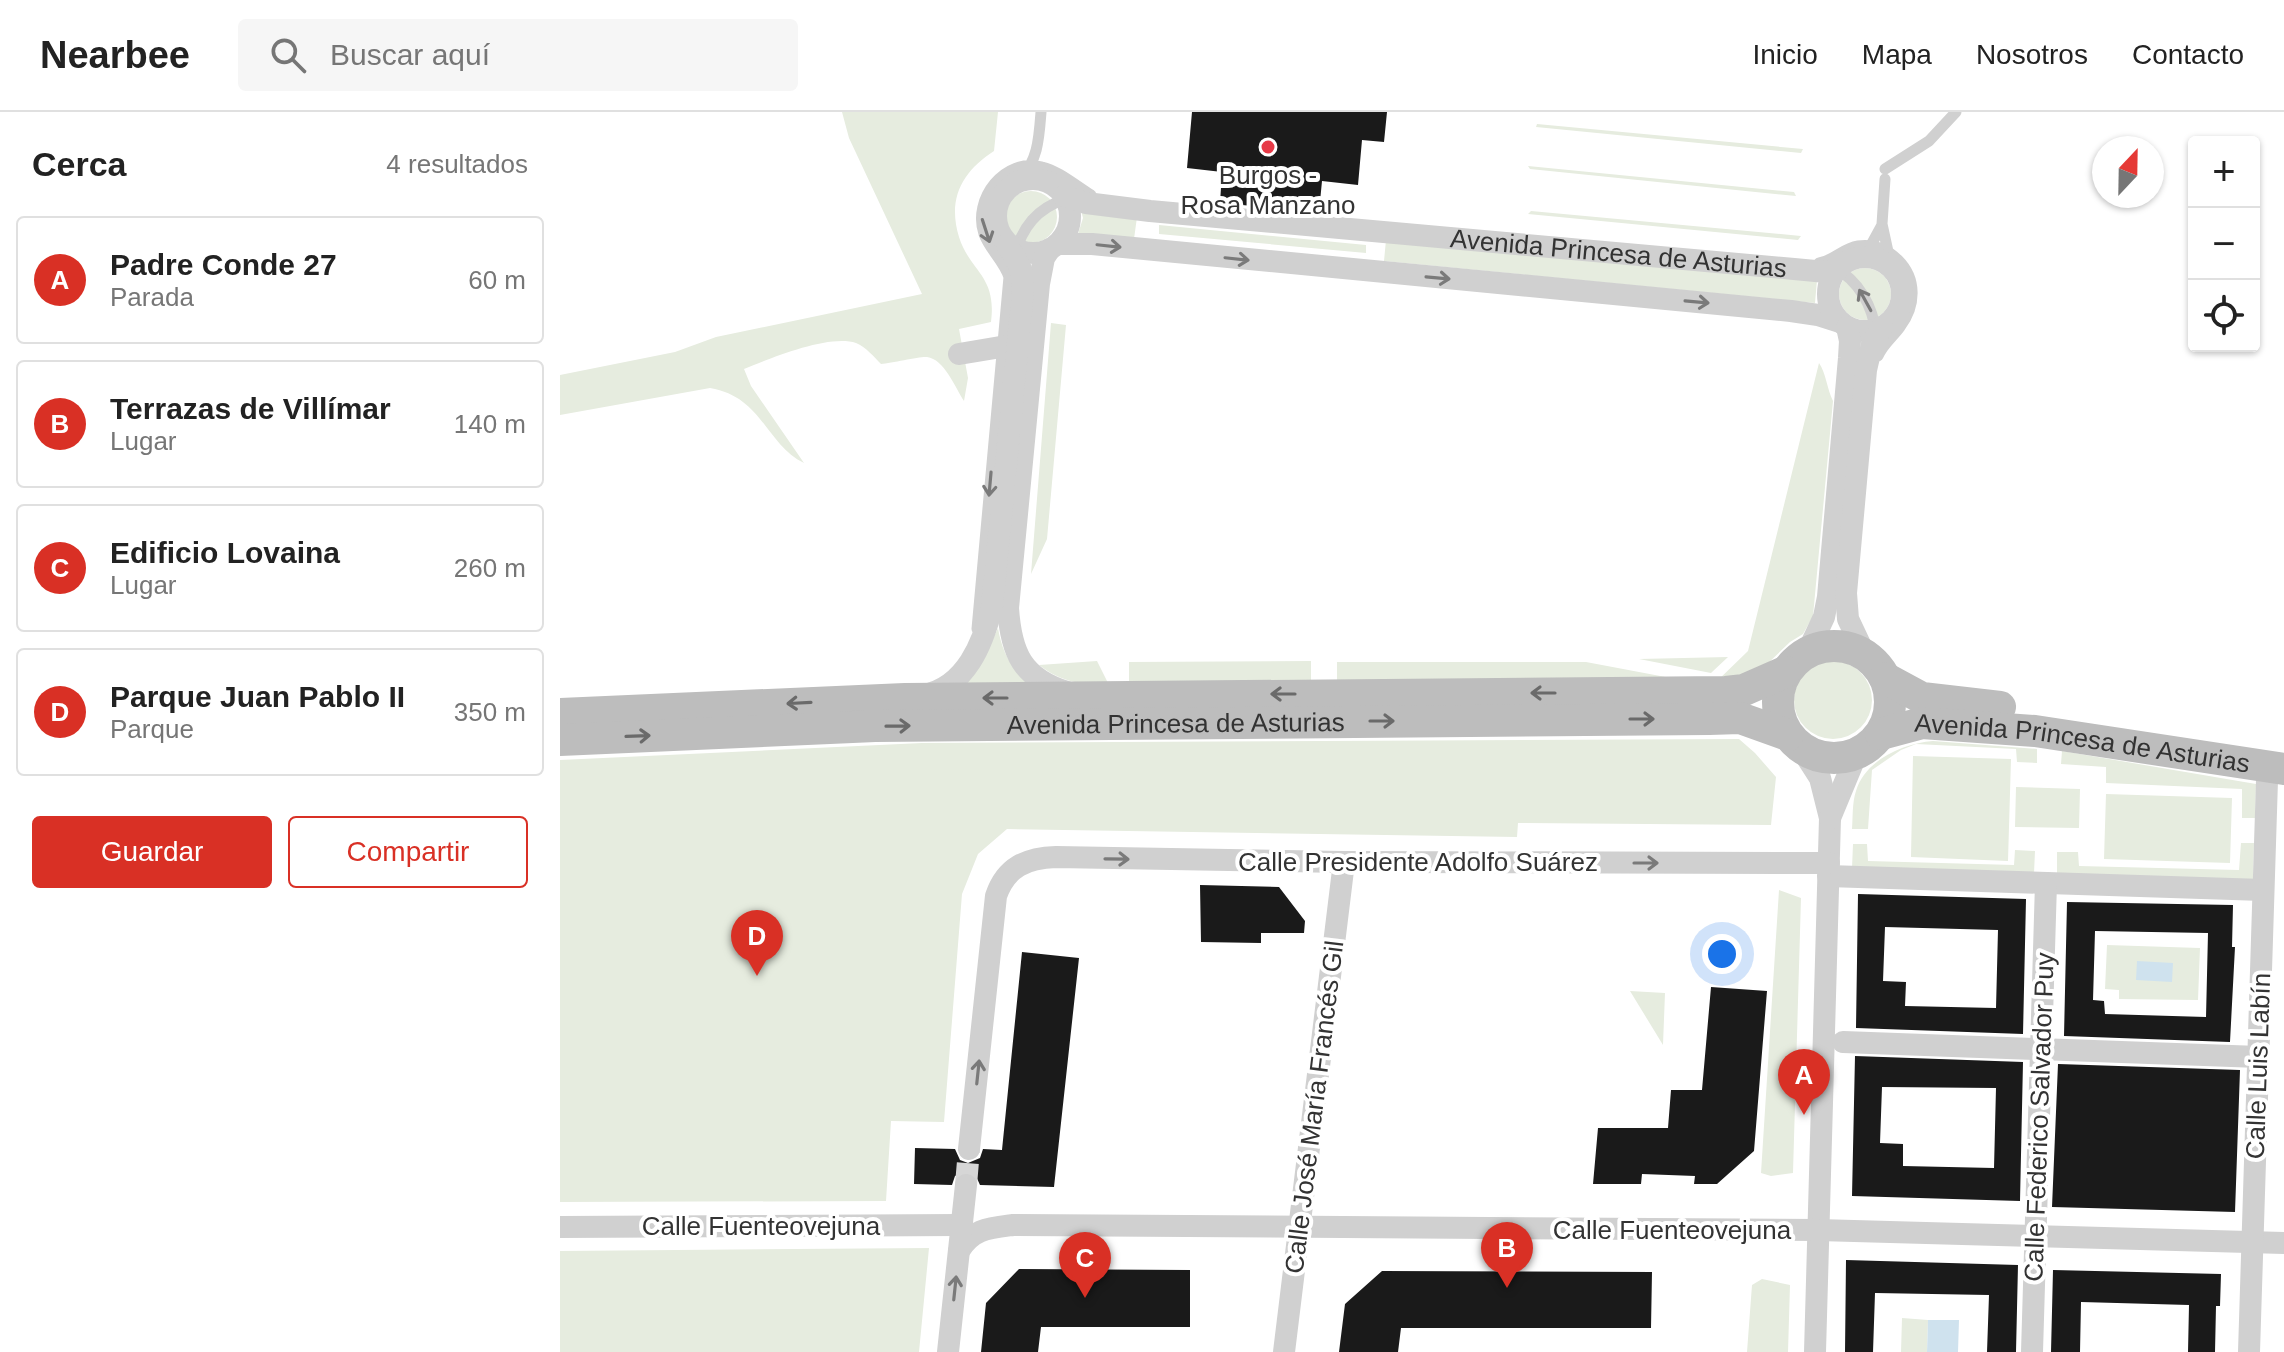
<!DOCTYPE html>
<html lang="es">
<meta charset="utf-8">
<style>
:root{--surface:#fff;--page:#f6f6f6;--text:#222;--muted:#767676;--line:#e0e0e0;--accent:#d93025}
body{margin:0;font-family:Arial,sans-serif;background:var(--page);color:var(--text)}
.controls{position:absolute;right:24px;top:24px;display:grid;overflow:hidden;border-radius:8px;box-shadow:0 2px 6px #0004}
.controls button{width:72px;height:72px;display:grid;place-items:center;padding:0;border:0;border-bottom:2px solid var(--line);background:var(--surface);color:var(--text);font:40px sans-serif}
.compass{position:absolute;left:1532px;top:24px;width:72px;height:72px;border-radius:50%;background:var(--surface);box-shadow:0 2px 6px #0004;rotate:22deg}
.you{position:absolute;left:1162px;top:842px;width:28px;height:28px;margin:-20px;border:6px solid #fff;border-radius:50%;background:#1a73e8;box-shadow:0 0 0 12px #1a73e833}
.badge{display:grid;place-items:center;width:52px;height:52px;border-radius:50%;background:var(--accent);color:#fff;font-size:26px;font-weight:700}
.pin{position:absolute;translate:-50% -66px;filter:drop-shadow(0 2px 4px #0008)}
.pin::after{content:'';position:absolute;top:42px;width:28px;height:24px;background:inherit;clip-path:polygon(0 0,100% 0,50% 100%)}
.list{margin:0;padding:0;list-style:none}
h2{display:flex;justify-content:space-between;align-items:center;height:104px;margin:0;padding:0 32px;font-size:34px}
h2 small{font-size:26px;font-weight:400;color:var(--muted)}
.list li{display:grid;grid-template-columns:52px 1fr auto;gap:24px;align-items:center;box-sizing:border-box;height:128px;margin:0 16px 16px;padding:0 16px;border:2px solid var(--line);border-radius:8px}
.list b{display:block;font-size:30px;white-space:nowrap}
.list p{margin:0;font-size:26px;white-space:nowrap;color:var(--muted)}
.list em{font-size:26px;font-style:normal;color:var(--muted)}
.actions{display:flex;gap:16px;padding:24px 32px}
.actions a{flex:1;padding:18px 0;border:2px solid var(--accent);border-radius:8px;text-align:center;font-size:28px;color:var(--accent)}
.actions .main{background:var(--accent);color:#fff}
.icon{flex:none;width:44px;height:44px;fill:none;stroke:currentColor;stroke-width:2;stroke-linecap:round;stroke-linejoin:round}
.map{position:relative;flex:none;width:1724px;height:1240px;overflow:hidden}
header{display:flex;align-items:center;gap:48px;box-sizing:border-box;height:112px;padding:0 40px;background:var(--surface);border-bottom:2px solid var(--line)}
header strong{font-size:38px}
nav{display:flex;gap:44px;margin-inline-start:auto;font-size:28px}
.search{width:560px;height:72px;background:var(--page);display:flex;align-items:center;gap:20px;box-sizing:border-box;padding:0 28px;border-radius:8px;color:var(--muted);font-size:30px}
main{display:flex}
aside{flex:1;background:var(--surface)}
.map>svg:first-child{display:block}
</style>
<header>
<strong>Nearbee</strong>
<div class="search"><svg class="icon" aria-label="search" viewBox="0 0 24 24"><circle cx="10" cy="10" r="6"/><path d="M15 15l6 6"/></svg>Buscar aquí</div>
<nav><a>Inicio</a><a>Mapa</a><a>Nosotros</a><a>Contacto</a></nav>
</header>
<main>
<aside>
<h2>Cerca<small>4 resultados</small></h2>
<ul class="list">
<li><span class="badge">A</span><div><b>Padre Conde 27</b><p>Parada</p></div><em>60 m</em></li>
<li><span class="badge">B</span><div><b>Terrazas de Villímar</b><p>Lugar</p></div><em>140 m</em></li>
<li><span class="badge">C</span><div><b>Edificio Lovaina</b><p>Lugar</p></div><em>260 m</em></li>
<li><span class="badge">D</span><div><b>Parque Juan Pablo II</b><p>Parque</p></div><em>350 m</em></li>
</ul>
<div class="actions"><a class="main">Guardar</a><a>Compartir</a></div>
</aside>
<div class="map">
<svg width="1724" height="1240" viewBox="0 0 1724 1240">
<rect width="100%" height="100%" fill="#fff"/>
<!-- green -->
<path fill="#e6ecdf" d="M282,0H438L434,39C403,59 387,86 399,125C410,160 437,163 431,210L399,217L408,266L404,289C395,275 384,247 367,245C361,244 332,251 321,252C314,245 306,235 296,231C269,222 211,246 184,257L191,274L244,351C206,333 203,285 150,276L0,303V263L115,240L156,225L362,182L289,26Z
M977,12L1243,37L1241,41L976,15Z
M968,54L1234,80L1236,84L970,57Z
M445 105a26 26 0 1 1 52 0a26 26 0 1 1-52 0Z
M521,98L577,105L574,127L518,122L523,106Z
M971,99L1241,124L1238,128L968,102Z
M599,113L806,133V141L599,122Z
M826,128L1257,168L1255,191L824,149Z
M1279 182a26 26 0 1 1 52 0a26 26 0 1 1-52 0Z
M491,211L506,213L487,427L471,462Z
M1259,251C1266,261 1267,277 1273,289L1253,504L1243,522L1230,530L1202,557L1154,572L1188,539Z
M438,516C442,540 451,556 469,573H398L429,536Z
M1168,545L1151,561L1079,547Z
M537,549L549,573C522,573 501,570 479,553Z
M751,549V572L569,573V550Z
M1234 588a39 39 0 1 1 78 0a39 39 0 1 1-78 0Z
M777,550H1026L1132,570L777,572Z
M1179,627L1195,641L1216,665L1211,713L958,711L957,725L447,717L418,742L402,782L384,1010L331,1009L326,1089L0,1090V648L362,631Z
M1373,629L1477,637V651L1457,650L1456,637L1356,632L1341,638L1312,658L1308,717H1292C1293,705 1292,691 1296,679C1305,648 1344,631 1373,629Z
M1502,639L1696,672L1695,706H1682V677L1546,671V655L1501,652Z
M1353,644L1451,647L1448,749L1351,745Z
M1456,675L1520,677L1519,716L1455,715Z
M1546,682L1672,686L1670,751L1544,747Z
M1681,731H1694L1693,768L1497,762V740H1518L1519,754L1679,758Z
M1293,732H1307L1308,749L1454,753L1455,738L1475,739L1474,761L1292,756Z
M1219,778L1241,786L1233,1061L1211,1064L1201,1061Z
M1547,833L1640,836L1638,888L1559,887V878L1545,877Z
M1070,879L1105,881L1103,933Z
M369,1136L359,1240H0V1139Z
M1202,1167L1230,1173L1228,1240H1187L1192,1173Z
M1342,1206L1368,1208L1367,1240H1341Z"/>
<!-- water -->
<path fill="#cfe2ee" d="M1577,849L1613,851L1612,870L1576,868Z
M1368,1208H1399L1398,1240H1367Z"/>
<!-- building -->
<path fill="#1a1a1a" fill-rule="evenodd" d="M632,0H827L824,30L802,28L798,73L762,69L759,100L660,91L662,60L627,56Z
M640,773L719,775L745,809L744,821H701V831L641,830Z
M1298,782L1466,787L1463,922L1296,916ZM1325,815L1438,818L1436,896L1345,894L1346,870L1323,869Z
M1507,790L1673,793L1672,835H1675L1670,930L1504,924ZM1535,819L1648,821L1646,905L1545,902L1544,889L1533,888Z
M462,840L519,846L494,1075L420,1073L415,1062L407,1059L395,1064L392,1073L354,1072L355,1036L395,1037L400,1048L408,1051L420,1046L423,1037L442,1038Z
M1151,875L1207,879L1194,1039L1157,1072H1134L1135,1064L1082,1062L1081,1072H1033L1038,1016H1108L1111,978H1142Z
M1295,944L1463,950L1460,1089L1292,1084ZM1322,975L1436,976L1434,1056L1343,1054V1032L1320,1031Z
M1498,952L1680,958L1675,1100L1492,1095Z
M1286,1148L1458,1153L1456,1240H1427L1429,1183L1315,1181L1313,1240H1285Z
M459,1157L630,1158V1215H481L478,1240H421L426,1191Z
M1493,1158L1661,1162L1660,1194H1656L1655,1240H1628L1629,1193L1521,1190L1520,1240H1491Z
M822,1159L1092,1160L1091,1216H841L838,1240H779L785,1192Z"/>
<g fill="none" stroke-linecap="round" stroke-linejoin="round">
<!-- street-tunnel -->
<path stroke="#d6d6d6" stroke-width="22" stroke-dasharray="22 11" stroke-linecap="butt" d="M406,1073L409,1037"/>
<!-- lane -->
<path stroke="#d0d0d0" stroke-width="11" d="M1325,57L1369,29L1396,0
M1325,67L1322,112L1332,158
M459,69C478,49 479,27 481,0
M454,145C462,115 477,96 506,87
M1304,146L1322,113
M1259,151C1274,149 1283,136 1298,134C1313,132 1327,137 1338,148C1357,167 1356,194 1340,215C1332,226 1323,232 1318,244
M1274,155C1299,169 1313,194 1316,222
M417,517L449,165C444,149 430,138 424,122C412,87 445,45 482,55C499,59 516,74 531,83"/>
<!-- street -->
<g stroke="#d0d0d0" stroke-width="22">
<circle cx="473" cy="104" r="37"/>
<path id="s1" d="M504,84L526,91L590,99L1234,157L1266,160L1278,157"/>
<path d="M500,132H532L1231,199L1258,203L1280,210"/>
<path d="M490,137L484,146L479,172L448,496C451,541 462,566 507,580"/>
<circle cx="1305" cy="182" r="37"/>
<path d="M399,242L458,232"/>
<path d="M1248,539L1264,505L1268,485L1289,246L1290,229L1287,215"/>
<path d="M1305,543L1288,507L1286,481L1306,258L1312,232L1322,215"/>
<path d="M364,583C406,575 423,531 432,495L463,179L461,157L447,132"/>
<path d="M1240,635L1260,666L1270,706L1255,1240"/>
<path d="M1270,706L1297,641"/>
<path d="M1268,764L1703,778"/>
<path d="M1283,930L1699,945"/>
<path d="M409,1037L436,784C446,755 466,746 496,745L784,750L1269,751"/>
<path d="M0,1115L401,1113"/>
<path d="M399,1139C412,1117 429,1116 453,1113L1258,1118L1724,1131"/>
<path d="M388,1240L406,1073"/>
<path d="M724,1240L784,750"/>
<path d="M1472,1240L1486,771"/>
<path d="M1689,1240L1707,668"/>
</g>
<!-- secondary -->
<g stroke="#bdbdbd" stroke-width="32">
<circle cx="1274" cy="590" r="56"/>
<path d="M1325,566L1362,586L1440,595"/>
<path d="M0,602L345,587L1166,580L1184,578L1225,560"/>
<path id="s2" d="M1321,622L1362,611L1475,619L1724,657"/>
<path id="s3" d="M0,628L315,614L1149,607L1180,606L1228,623"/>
</g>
</g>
<!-- one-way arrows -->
<defs><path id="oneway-shaft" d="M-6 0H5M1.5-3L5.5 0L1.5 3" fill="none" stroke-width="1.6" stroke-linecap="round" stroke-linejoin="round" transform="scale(2)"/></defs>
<g stroke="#7a7a7a">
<use href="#oneway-shaft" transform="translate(426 119) rotate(72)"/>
<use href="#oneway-shaft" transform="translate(549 134) rotate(6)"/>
<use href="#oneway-shaft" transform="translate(677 147) rotate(6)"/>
<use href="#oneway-shaft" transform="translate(878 166) rotate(5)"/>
<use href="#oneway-shaft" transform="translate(1305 188) rotate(-119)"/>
<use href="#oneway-shaft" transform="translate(1137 190) rotate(5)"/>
<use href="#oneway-shaft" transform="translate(430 372) rotate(95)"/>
<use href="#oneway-shaft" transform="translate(557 747) rotate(1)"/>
<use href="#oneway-shaft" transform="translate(1086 751)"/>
<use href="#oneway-shaft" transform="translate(418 960) rotate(-84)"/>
<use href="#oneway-shaft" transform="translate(395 1176) rotate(-84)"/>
</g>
<g stroke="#6a6a6a">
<use href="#oneway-shaft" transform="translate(983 581) rotate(180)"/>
<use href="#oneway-shaft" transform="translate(723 582) rotate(180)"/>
<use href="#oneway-shaft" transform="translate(435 586) rotate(180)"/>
<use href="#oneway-shaft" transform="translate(239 591) rotate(177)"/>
<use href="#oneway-shaft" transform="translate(1082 607)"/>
<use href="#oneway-shaft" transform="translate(822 609)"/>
<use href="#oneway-shaft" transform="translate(338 614) rotate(-1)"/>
<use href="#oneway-shaft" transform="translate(78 624) rotate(-2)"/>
</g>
<!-- markers -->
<circle fill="#e63946" stroke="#fff" stroke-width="3" cx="708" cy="35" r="8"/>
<g text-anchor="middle" stroke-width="8" stroke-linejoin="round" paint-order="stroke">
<!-- poi labels -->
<g font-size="26" fill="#333" stroke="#fff">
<text x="708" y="72">Burgos -<tspan x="708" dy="30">Rosa Manzano</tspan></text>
</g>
<!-- street labels -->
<g font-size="26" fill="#333" stroke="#fff">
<text dy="9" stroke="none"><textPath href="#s1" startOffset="558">Avenida Princesa de Asturias</textPath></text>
<text dy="9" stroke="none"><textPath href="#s3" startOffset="616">Avenida Princesa de Asturias</textPath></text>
<text dy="9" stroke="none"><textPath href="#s2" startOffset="204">Avenida Princesa de Asturias</textPath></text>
<text x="858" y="759">Calle Presidente Adolfo Suárez</text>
<text transform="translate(1698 954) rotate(-88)" y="9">Calle Luis Labín</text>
<text transform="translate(754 995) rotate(-83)" y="9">Calle José María Francés Gil</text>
<text transform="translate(1479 1005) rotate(-88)" y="9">Calle Federico Salvador Puy</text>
<text x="201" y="1123">Calle Fuenteovejuna</text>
<text x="1112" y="1127">Calle Fuenteovejuna</text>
</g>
</g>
</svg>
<div class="controls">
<button>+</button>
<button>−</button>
<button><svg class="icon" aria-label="locate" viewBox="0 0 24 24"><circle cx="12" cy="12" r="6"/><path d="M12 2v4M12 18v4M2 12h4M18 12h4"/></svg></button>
</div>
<svg class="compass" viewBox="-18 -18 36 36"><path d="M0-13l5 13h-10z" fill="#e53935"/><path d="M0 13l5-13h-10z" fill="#767676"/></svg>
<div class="you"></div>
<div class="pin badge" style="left:1244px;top:1003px">A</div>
<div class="pin badge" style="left:947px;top:1176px">B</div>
<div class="pin badge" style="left:525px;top:1186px">C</div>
<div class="pin badge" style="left:197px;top:864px">D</div>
</div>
</main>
